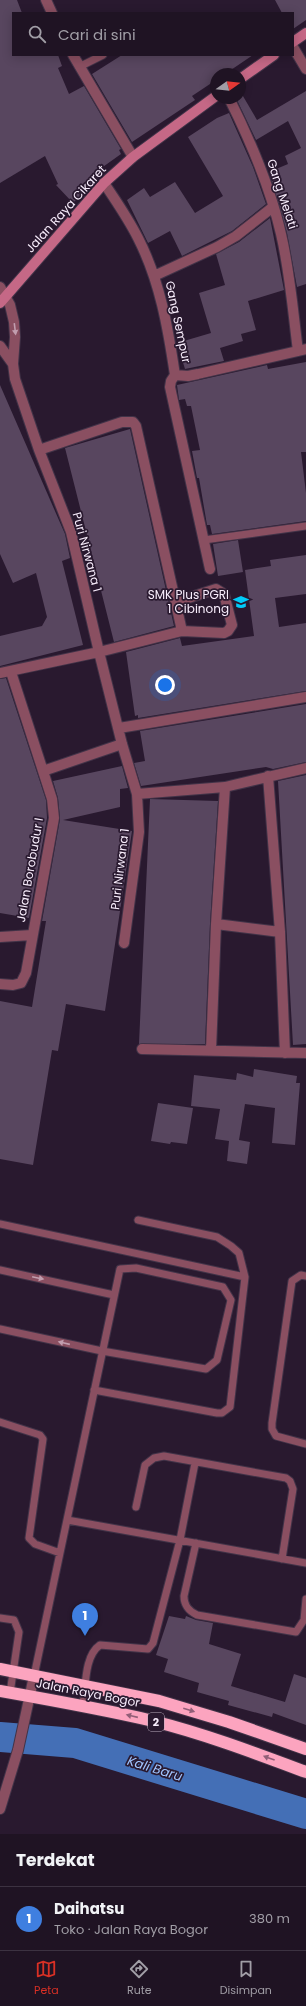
<!DOCTYPE html>
<html lang="id">
<meta charset="utf-8">
<style>
:root{--surface:#1f1323;--page:#271c2b;--text:#f1f3f6;--muted:#a19ea6;--line:#3c3241;--accent:#d93025}
body{margin:0;font-family:Poppins,sans-serif;background:var(--page);color:var(--text)}
.compass{position:absolute;left:210px;top:68px;width:36px;height:36px;border-radius:50%;background:var(--surface);box-shadow:0 2px 10px #0003;rotate:75deg}
.you{position:absolute;left:165px;top:685px;width:14px;height:14px;margin:-10px;border:3px solid #fff;border-radius:50%;background:#1a73e8;box-shadow:0 0 0 6px #1a73e833}
.badge{display:grid;place-items:center;width:26px;height:26px;border-radius:50%;background:var(--accent);color:#fff;font-size:13px;font-weight:700}
.pin{position:absolute;translate:-50% -33px;filter:drop-shadow(0 1px 2px #0008)}
.pin::after{content:'';position:absolute;top:21px;width:14px;height:12px;background:inherit;clip-path:polygon(0 0,100% 0,50% 100%)}
.list{margin:0;padding:0;list-style:none}
h2{display:flex;justify-content:space-between;align-items:center;height:52px;margin:0;padding:0 16px;font-size:17px}
h2 small{font-size:13px;font-weight:400;color:var(--muted)}
.list li{display:grid;grid-template-columns:26px 1fr auto;gap:12px;align-items:center;box-sizing:border-box;height:64px;padding:0 16px;border-top:1px solid var(--line)}
.list b{display:block;font-size:15px;white-space:nowrap}
.list p{margin:0;font-size:13px;white-space:nowrap;color:var(--muted)}
.list em{font-size:13px;font-style:normal;color:var(--muted)}
.icon{flex:none;width:22px;height:22px;fill:none;stroke:currentColor;stroke-width:2;stroke-linecap:round;stroke-linejoin:round}
.map{position:relative;flex:none;width:306px;height:1834px;overflow:hidden}
.search{position:absolute;background:var(--surface);box-shadow:0 2px 10px #0003;left:12px;right:12px;top:12px;height:44px;display:flex;align-items:center;gap:10px;box-sizing:border-box;padding:0 14px;border-radius:0px;color:var(--muted);font-size:15px}
.sheet{height:116px;background:var(--surface)}
nav{display:flex;justify-content:space-around;align-items:center;box-sizing:border-box;height:56px;border-top:1px solid var(--line);background:var(--surface);font-size:11px;color:var(--muted)}
nav a{display:grid;justify-items:center;gap:2px}
nav .on{color:var(--accent)}
.map>svg:first-child{display:block}
</style>
<div class="map">
<svg width="306" height="1834" viewBox="0 0 306 1834">
<rect width="100%" height="100%" fill="#29192f"/>
<g fill="none" stroke-linecap="round" stroke-linejoin="round">
<!-- river -->
<path stroke="#446fb6" stroke-width="30" d="M0,1737L75,1743L306,1814"/>
</g>
<!-- building -->
<path fill="#58465f" d="M0,0H17L22,13H13V55H58L62,66L58,68L69,94L84,86L121,149L119,150L121,154L93,174L98,179L73,203L56,185L58,184L45,156L0,183Z
M275,0H306V20L293,29V13H282Z
M122,55H253L225,74H216V80L192,96L195,100L132,142L92,74Z
M240,91L257,120L306,91V284L297,287L287,233L269,172L288,164L285,156L301,148L288,121L256,140L236,98H240Z
M229,113L253,167L266,204L232,231L182,256L170,231L148,243L127,200L144,188L150,197L175,182L195,213L223,196L188,137L217,118Z
M270,218L284,290L248,301L256,330L241,334L243,341L220,348L224,361L185,369L177,343L211,333L199,293L225,285L216,254L239,242Z
M306,362V452H301L306,493V521L212,534L210,525H207L199,478H197L192,451L200,450L191,406H187L185,399L179,400L177,385L267,365L268,369Z
M0,385L65,534L70,558L62,561L83,645L0,666V636L42,626L47,617L36,573L13,583L0,554Z
M130,429L174,626L114,642L65,448Z
M238,540L243,572L218,576L213,544Z
M306,555V594L275,598L279,627L306,623V691L138,718V715L135,716L126,652L180,638L182,646L254,636L245,570L271,566L270,560Z
M6,678L46,800L47,818L29,918L0,913V679Z
M306,704V762L273,769L266,767L141,786L134,763L145,761L140,731Z
M122,766L128,788L120,789V807L63,820L132,831L105,1011L66,1004L58,1051L52,1050L33,1165L0,1159V1001L32,1007L46,921H42L60,819L58,798L53,781Z
M306,775V1044L293,1045L278,781Z
M150,799L218,801L210,924L205,1044H139Z
M254,1069L297,1076L296,1083H300L295,1145L272,1143L275,1108L245,1104L239,1140L250,1142L247,1164L227,1161L229,1141L215,1139L220,1109L191,1106L194,1075L236,1080L237,1073L253,1077Z
M158,1103L193,1108L187,1144L171,1142L170,1144L151,1141Z
M169,1616L185,1619L186,1616L196,1620L213,1623L209,1644L241,1654L231,1686L285,1702L294,1674L306,1678V1725L273,1713L272,1717L228,1705L229,1701L197,1692L199,1683L164,1672L168,1659L156,1655Z"/>
<g fill="none" stroke-linecap="round" stroke-linejoin="round">
<!-- lane casing -->
<g stroke="#423348" stroke-width="9">
<path id="lane" d="M79,67L103,55
M204,540L306,526
M0,1224L245,1277
M0,1270L114,1295
M306,1276L301,1275L292,1281L272,1423V1429L276,1436L306,1444
M0,1329L102,1351L206,1369L217,1360L231,1300L223,1287L136,1268L120,1269L34,1676
M94,1390L217,1413H222L230,1407L245,1277L239,1253L231,1246L217,1237L138,1220
M0,1422L40,1435L43,1439L29,1538L35,1544L60,1553
M136,1507L145,1465L154,1458L164,1456L286,1478L290,1481L293,1489L282,1559
M67,1520L306,1563
M196,1543L184,1596C184,1606 189,1611 197,1615L296,1632L304,1620L306,1599
M0,1618L14,1620L19,1632L10,1693
M83,1705C86,1686 84,1656 100,1645L148,1649L153,1643L180,1540L195,1463"/>
</g>
<!-- street casing -->
<g stroke="#423348" stroke-width="12">
<path id="street" d="M46,0L52,13
M293,47L306,69
M73,55L133,157
M229,98C251,142 270,186 281,234C290,272 293,312 298,351
M104,183C116,201 128,218 138,238C160,281 168,328 175,375
M154,276L217,247L236,236L273,207
M0,287L10,305L14,322L15,337L13,364L15,379L39,450L71,532L99,652L122,744L137,794L139,832L124,943
M0,346L13,364
M175,375L171,381L170,387L210,569
M175,375L188,376L198,374L306,349
M176,602L216,589L224,594L232,625L228,631L224,633L182,631
M0,673L99,652L182,631L136,426L133,422H122L39,450
M119,728L306,697
M43,771L122,744
M268,776L280,932L285,1053
M137,794L225,787L306,768
M216,924L280,932
M0,937L32,935
M0,984L13,985L21,983L26,973L54,818L52,799L11,672
M142,1049L306,1053
M211,1050L216,924L225,787
M0,1809L18,1750L34,1676"/>
</g>
<!-- secondary casing -->
<g stroke="#423348" stroke-width="12">
<path id="secondary" d="M293,42L306,33
M240,79L274,55
M0,303L104,183L133,157L216,96"/>
</g>
<!-- highway casing -->
<g stroke="#423348" stroke-width="14">
<path id="highway" d="M0,1669L159,1701L229,1722L306,1749
M0,1691C51,1700 102,1709 153,1721C205,1734 255,1753 306,1772"/>
</g>
<!-- lane -->
<use href="#lane" stroke="#8a4f61" stroke-width="7"/>
<!-- street -->
<use href="#street" stroke="#8a4f61" stroke-width="10"/>
<!-- secondary -->
<use href="#secondary" stroke="#c56886" stroke-width="10"/>
<!-- highway -->
<use href="#highway" stroke="#fca4bf" stroke-width="12"/>
</g>
<!-- one-way arrows -->
<defs><path id="oneway-solid" d="M-6-.8H1V-3.2L6.5 0L1 3.2V.8H-6Z"/></defs>
<g fill="#c29eaf">
<use href="#oneway-solid" transform="translate(15 329) rotate(83)"/>
<use href="#oneway-solid" transform="translate(38 1278) rotate(12)"/>
<use href="#oneway-solid" transform="translate(64 1343) rotate(-167)"/>
</g>
<g fill="#925e77">
<use href="#oneway-solid" transform="translate(189 1710) rotate(17)"/>
<use href="#oneway-solid" transform="translate(132 1716) rotate(-167)"/>
<use href="#oneway-solid" transform="translate(269 1758) rotate(-160)"/>
</g>
<!-- icons -->
<defs>
<g id="school-bare" transform="scale(1.2)"><path d="M0-5L7-2L0 1L-7-2ZM-4 1L0 2.5L4 1V4Q0 6-4 4Z" fill="#00cbf9" stroke="#29192f" stroke-width="2.5" paint-order="stroke"/></g>
</defs>
<g fill-rule="evenodd">
<use href="#school-bare" x="241" y="602"/>
</g>
<g text-anchor="middle" stroke-width="3.5" stroke-linejoin="round" paint-order="stroke">
<!-- shield labels -->
<rect fill="#29192f" stroke="#bbaebf" stroke-width="1" x="148" y="1713" width="16" height="18" rx="3"/>
<g font-size="11" font-weight="bold" fill="#f9eefd">
<text x="156" y="1726">2</text>
</g>
<!-- street labels -->
<g font-size="12" fill="#f9eefd" stroke="#29192f">
<text transform="translate(282 194) rotate(72)" y="4">Gang Melati</text>
<text transform="translate(66 209) rotate(-48)" y="4">Jalan Raya Cikaret</text>
<text transform="translate(178 322) rotate(78)" y="4">Gang Sempur</text>
<text transform="translate(87 552) rotate(75)" y="4">Puri Nirwana 1</text>
<text transform="translate(120 869) rotate(-83)" y="4">Puri Nirwana 1</text>
<text transform="translate(30 870) rotate(-80)" y="4">Jalan Borobudur I</text>
<text transform="translate(88 1693) rotate(11)" y="4">Jalan Raya Bogor</text>
</g>
<!-- poi labels -->
<g font-size="12" fill="#f9eefd" stroke="#29192f" text-anchor="end">
<text x="229" y="599">SMK Plus PGRI<tspan x="229" dy="14">1 Cibinong</tspan></text>
</g>
<!-- water labels -->
<g font-size="13" font-style="italic" fill="#a1c5ff" stroke="#29192f">
<text transform="translate(155 1768) rotate(17)" y="5">Kali Baru</text>
</g>
</g>
</svg>
<svg class="compass" viewBox="-18 -18 36 36"><path d="M0-13l5 13h-10z" fill="#e53935"/><path d="M0 13l5-13h-10z" fill="#a19ea6"/></svg>
<div class="you"></div>
<div class="pin badge" style="left:85px;top:1636px;background:#3f7fe0">1</div>
<div class="search"><svg class="icon" aria-label="search" viewBox="0 0 24 24"><circle cx="10" cy="10" r="6"/><path d="M15 15l6 6"/></svg>Cari di sini</div>
</div>
<section class="sheet">
<h2>Terdekat<small></small></h2>
<ul class="list">
<li><span class="badge" style="background:#3f7fe0">1</span><div><b>Daihatsu</b><p>Toko · Jalan Raya Bogor</p></div><em>380 m</em></li>
</ul>
</section>
<nav>
<a class="on"><svg class="icon" aria-label="map" viewBox="0 0 24 24"><path d="M3 6l6-2 6 2 6-2v14l-6 2-6-2-6 2zM9 4v14M15 6v14"/></svg>Peta</a>
<a><svg class="icon" aria-label="directions" viewBox="0 0 24 24"><path d="M12 3l9 9-9 9-9-9zM9 14v-3h6M13 9l2 2-2 2"/></svg>Rute</a>
<a><svg class="icon" aria-label="saved" viewBox="0 0 24 24"><path d="M7 4h10v16l-5-4-5 4z"/></svg>Disimpan</a>
</nav>
